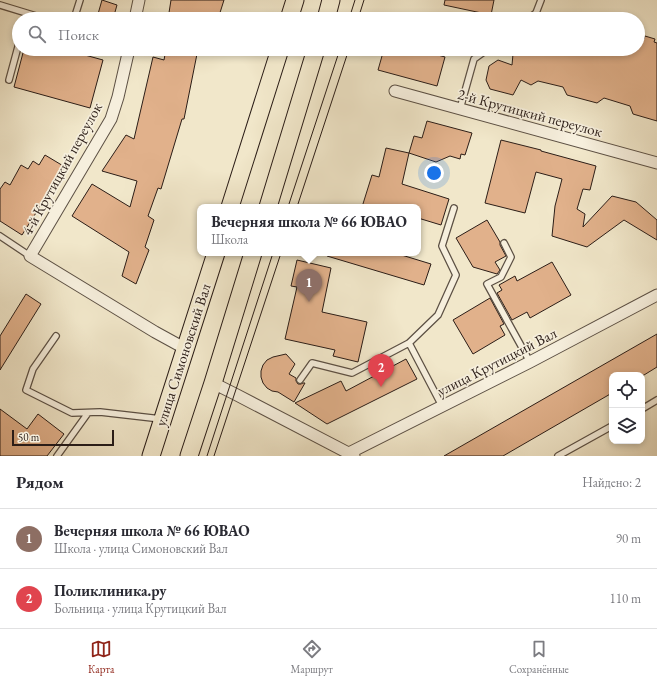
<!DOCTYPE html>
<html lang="ru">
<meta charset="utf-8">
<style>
:root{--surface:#fff;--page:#f2f2f3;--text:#2b2b33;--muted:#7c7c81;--line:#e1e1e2;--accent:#8f2418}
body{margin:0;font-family:"EB Garamond",serif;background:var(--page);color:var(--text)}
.controls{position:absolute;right:12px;bottom:12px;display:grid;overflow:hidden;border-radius:8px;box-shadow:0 2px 6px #0003}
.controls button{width:36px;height:36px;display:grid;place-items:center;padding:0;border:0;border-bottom:1px solid var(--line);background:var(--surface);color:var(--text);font:20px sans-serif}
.scale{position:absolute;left:12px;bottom:10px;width:102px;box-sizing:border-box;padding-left:4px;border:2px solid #2b1d17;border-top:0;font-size:11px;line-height:14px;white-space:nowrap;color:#2b1d17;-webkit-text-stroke:3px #f6efdd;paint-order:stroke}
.you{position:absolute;left:434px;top:173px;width:14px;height:14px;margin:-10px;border:3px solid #fff;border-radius:50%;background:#1a73e8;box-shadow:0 0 0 6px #1a73e833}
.badge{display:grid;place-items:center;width:26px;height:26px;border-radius:50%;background:var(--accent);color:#fff;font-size:13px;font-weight:700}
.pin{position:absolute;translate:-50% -33px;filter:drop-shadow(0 1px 2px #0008)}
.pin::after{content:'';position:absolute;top:21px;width:14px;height:12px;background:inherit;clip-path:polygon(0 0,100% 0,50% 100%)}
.popup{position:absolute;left:197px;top:204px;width:224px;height:52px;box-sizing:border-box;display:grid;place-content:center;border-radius:8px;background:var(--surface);filter:drop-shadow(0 1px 3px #0005);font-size:13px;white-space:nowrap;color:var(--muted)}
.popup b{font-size:15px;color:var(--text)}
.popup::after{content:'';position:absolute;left:50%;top:100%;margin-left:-8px;border:8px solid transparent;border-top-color:var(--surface)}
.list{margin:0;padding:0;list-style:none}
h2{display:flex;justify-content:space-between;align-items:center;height:52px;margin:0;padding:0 16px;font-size:17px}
h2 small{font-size:13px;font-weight:400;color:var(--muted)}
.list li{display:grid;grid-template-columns:26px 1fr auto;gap:12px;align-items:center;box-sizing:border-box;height:60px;padding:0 16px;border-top:1px solid var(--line)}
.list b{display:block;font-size:15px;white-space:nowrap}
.list p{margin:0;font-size:13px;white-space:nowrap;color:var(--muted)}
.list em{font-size:13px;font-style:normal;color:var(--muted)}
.icon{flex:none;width:22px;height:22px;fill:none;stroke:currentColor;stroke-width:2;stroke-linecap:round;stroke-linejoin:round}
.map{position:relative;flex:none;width:657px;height:456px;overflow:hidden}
.search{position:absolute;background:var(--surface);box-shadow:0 2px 6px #0003;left:12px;right:12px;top:12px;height:44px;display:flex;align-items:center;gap:10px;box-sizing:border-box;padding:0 14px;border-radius:22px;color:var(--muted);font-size:15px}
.sheet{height:172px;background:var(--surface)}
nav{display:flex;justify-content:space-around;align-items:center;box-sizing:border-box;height:56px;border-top:1px solid var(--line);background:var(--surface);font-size:11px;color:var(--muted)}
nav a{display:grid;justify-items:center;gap:2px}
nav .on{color:var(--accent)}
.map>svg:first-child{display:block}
</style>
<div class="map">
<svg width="657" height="456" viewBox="0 0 657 456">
<rect width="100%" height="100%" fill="#f1e7ca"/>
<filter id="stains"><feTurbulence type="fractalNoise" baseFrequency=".005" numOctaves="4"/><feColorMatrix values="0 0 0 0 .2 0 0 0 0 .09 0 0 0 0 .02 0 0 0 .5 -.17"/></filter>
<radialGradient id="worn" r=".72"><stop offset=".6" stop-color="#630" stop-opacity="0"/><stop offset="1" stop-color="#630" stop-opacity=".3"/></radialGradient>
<!-- building -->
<path fill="#e1b18b" stroke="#2b1d17" d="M102,0L117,5L113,19H99L100,15L98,14Z
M171,0H224L218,19H168Z
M445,0H494L491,15L444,5Z
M645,36L655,39L654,42L657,43V121L633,114L630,106L604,98L597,103L567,95L563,87L538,81L531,85L521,80L513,95L490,89L486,80L489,66L498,60L512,65L513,54L518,51L526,54L527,49H638V37L644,39Z
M24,49H63L103,60L90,108L14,87Z
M166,49H198L184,119H182L161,189L158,188L148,216L154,220L145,247L149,250L136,284L122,276L129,252L72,216L92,184L130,207L137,181L102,171L126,135L134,139L153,57L164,60Z
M384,49H416L445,57L437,86L378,70Z
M427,121L472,133L465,155L461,154L460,159L450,156L436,162L409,153L414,136L422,138Z
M501,140L541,150V151L596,166L590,190L583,189L577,209L585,214L583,227L612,196L636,202L657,220V240L624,220L587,247L552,236L555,206L562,179L536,172L525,213L485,203Z
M386,148L409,153L402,184L449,199L441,225L418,218V207H362L372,175L379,177Z
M45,155L65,167L22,235L0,221V189L5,182L10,185L21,165L28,169L33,161L39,165Z
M487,220L500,242V245L506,256L495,262L500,270L497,274L473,267L456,238Z
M327,253H395L431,264L424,285L327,256Z
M297,260L331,268L322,312L367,322L358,362L333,356L335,350L285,339L297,287L291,286Z
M552,262L571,295L530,318L527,312L512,320L497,293L502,290L499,285L515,276L517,281Z
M26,294L41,304L0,370V336Z
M490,298L504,324L500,326L505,335L473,354L453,320Z
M657,334V367L644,375H612V393L503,456H444Z
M286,354L295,364L289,374L296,378V381L298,384H301L303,383H305L294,402L278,392L272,391L267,388L263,383L261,377V371L263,365L267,360L273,357Z
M406,359L417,379L327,424L295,403L341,381L346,391Z
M0,409L27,429L38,414L64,434L47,456H0Z"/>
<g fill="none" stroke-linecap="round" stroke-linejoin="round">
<!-- service casing -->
<g stroke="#5c5044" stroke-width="8">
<path id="service" d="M0,5L46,19
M74,19L80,0
M528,19L536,13L541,0
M9,80L19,43
M460,109L474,59L488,49
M0,236L30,256
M504,243L511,257L501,277L487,284L530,362
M56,336L33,369L26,390L72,413L100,412L161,419
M409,343L438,315L456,275L442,246L454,208
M300,380L312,363L352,373L409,343L442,406
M642,409L657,400
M57,456L88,413
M558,456L612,426"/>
</g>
<!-- minor casing -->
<g stroke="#5c5044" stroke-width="13">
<path id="minor" d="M135,19L139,0
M129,49L118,97L111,119L30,256L155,332L186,349
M395,91L657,163
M213,383L235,394L354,456
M349,453L530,362L657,295"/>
</g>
<!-- primary casing -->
<g stroke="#2b1d17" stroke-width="19">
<path id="primary" d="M289,19L295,0
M326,19L331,0
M230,207L280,49
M268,207L316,49
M151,456L216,253
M189,456L213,383L253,253"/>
</g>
<!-- service -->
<use href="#service" stroke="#f6efdd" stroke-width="5.5"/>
<!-- minor -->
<use href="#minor" stroke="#f6efdd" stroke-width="11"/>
<!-- primary -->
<use href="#primary" stroke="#f1e7ca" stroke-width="17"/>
<!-- tram -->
<path stroke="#2b1d17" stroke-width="1" d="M349,19L355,0
M358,19L364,0
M288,207L340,49
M297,207L349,49
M207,456L273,253
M214,456L281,253"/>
</g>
<g text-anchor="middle" stroke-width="3.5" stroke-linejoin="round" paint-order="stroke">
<!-- street labels -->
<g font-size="15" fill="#2b1d17" stroke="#f6efdd">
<text transform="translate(530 113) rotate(15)" y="5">2-й Крутицкий переулок</text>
<text transform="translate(62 169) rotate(-61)" y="5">4-й Крутицкий переулок</text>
<text transform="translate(183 355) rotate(-72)" y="5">улица Симоновский Вал</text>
<text transform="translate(497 362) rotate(-27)" y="5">улица Крутицкий Вал</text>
</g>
</g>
<rect width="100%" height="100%" filter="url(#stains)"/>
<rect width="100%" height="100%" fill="url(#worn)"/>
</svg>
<div class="controls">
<button><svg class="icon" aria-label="locate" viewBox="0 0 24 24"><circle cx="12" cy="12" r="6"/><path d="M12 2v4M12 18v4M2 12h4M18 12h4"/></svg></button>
<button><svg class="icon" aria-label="layers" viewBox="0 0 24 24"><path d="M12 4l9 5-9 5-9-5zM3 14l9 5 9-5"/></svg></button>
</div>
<div class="scale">50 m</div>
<div class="you"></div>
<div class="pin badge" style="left:309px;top:302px;background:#8d6e63">1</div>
<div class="popup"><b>Вечерняя школа № 66 ЮВАО</b>Школа</div>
<div class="pin badge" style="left:381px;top:387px;background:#e0444e">2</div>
<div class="search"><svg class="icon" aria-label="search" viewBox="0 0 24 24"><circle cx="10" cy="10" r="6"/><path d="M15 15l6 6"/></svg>Поиск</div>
</div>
<section class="sheet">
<h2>Рядом<small>Найдено: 2</small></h2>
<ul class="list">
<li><span class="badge" style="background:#8d6e63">1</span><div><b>Вечерняя школа № 66 ЮВАО</b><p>Школа · улица Симоновский Вал</p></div><em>90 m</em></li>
<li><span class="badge" style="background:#e0444e">2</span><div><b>Поликлиника.ру</b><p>Больница · улица Крутицкий Вал</p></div><em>110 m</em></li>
</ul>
</section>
<nav>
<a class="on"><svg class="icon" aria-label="map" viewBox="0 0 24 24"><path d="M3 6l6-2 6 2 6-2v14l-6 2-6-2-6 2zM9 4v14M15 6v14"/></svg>Карта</a>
<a><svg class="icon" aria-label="directions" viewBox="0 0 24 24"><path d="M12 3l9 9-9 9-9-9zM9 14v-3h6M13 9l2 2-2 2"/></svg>Маршрут</a>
<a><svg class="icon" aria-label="saved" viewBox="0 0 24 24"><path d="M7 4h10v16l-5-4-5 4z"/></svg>Сохранённые</a>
</nav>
